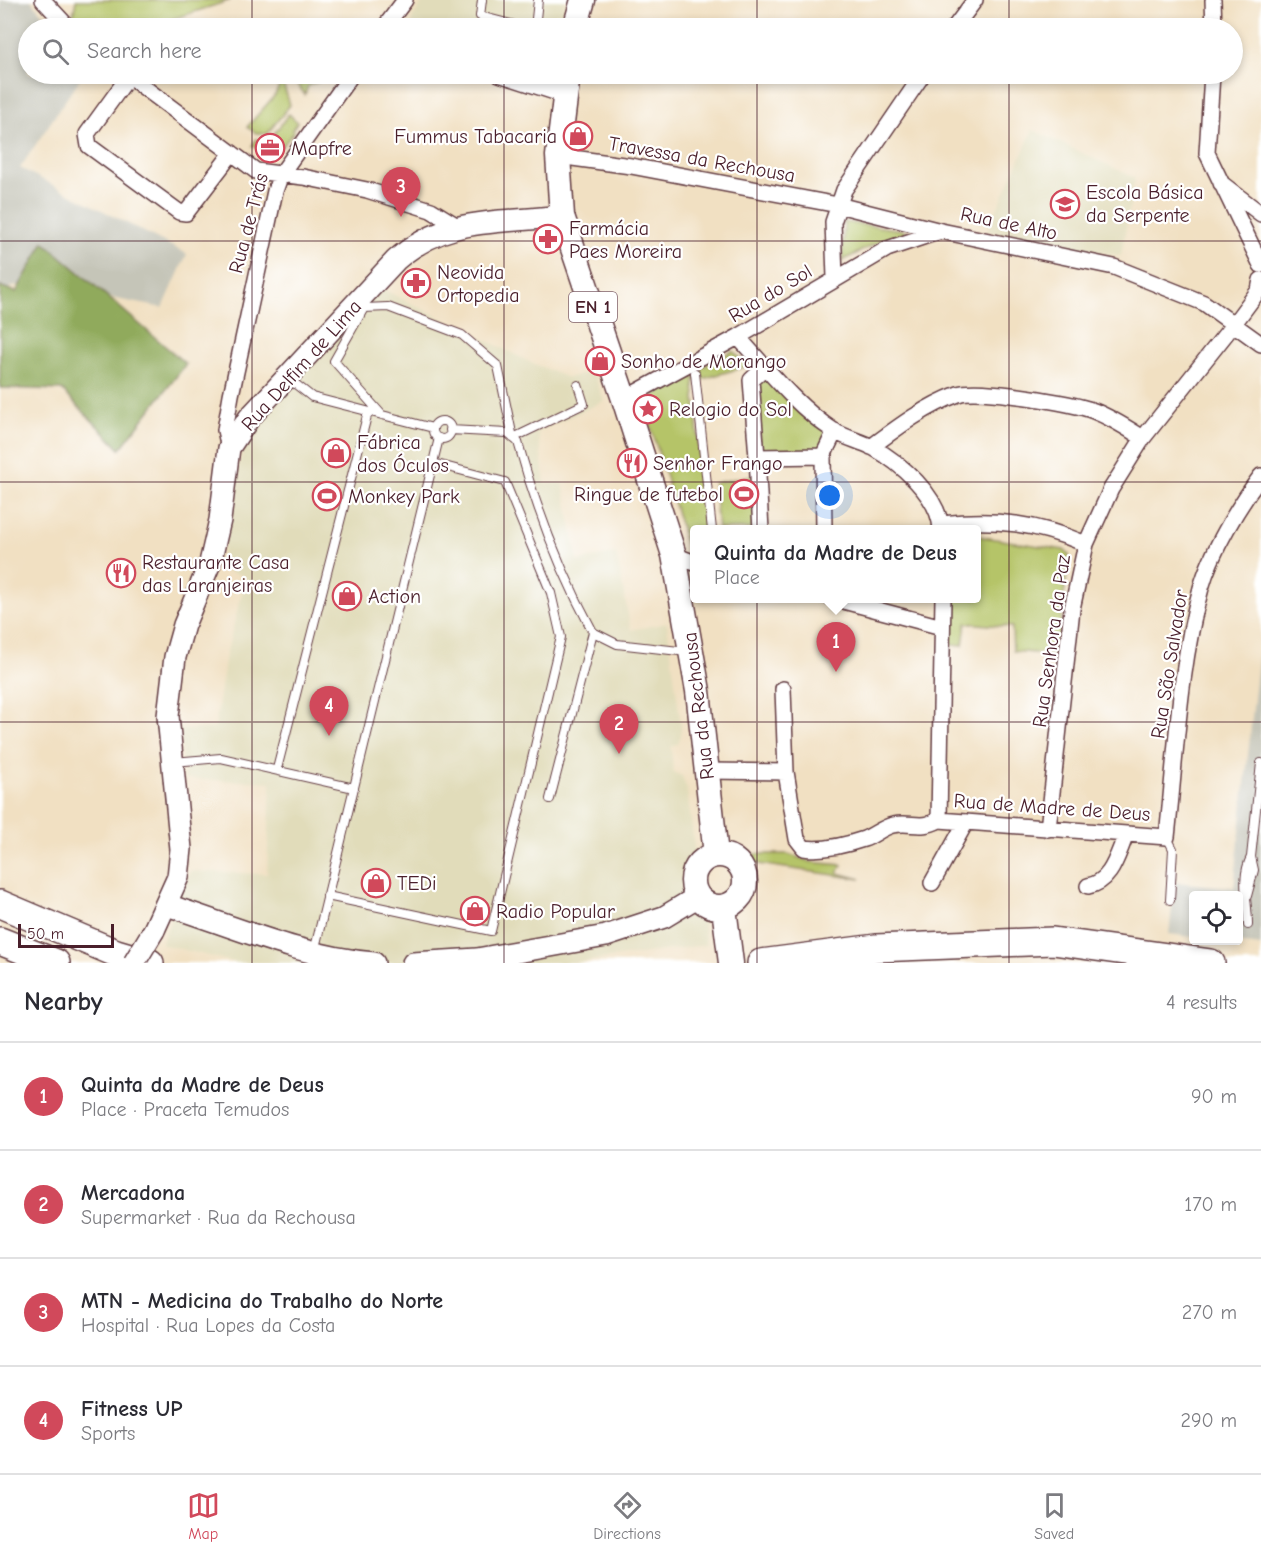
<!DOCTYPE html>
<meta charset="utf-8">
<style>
:root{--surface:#fff;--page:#f7f7f7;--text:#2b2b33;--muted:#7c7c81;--line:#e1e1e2;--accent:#d1495b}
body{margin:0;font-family:"Comic Neue",sans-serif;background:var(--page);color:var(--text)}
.controls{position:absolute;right:18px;bottom:18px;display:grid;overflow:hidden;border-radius:6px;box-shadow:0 3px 9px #0003}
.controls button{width:54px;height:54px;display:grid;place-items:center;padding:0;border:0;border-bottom:2px solid var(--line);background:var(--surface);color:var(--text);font:30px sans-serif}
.scale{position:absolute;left:18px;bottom:15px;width:96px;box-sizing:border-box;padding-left:6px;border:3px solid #4a1f2b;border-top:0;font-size:16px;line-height:21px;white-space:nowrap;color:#4a1f2b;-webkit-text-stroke:4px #fff;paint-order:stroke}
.you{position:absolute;left:830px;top:496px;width:21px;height:21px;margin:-15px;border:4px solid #fff;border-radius:50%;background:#1a73e8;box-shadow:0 0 0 9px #1a73e833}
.badge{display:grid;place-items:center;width:39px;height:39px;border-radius:50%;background:var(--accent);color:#fff;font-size:20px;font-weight:700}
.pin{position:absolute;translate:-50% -50px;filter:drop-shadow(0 2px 3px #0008)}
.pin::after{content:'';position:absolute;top:32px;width:21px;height:18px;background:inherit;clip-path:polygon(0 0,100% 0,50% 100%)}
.popup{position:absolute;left:690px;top:525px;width:291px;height:78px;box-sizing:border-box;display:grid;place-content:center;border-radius:6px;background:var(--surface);filter:drop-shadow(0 2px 4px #0005);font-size:20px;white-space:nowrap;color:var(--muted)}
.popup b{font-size:22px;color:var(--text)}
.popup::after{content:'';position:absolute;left:50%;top:100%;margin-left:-12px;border:12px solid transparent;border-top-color:var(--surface)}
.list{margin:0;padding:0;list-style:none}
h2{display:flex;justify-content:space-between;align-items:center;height:78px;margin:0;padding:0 24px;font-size:26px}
h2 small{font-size:20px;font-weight:400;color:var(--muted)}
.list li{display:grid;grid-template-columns:39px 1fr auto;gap:18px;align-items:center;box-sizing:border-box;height:108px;padding:0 24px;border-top:2px solid var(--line)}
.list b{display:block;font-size:22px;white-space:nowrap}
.list p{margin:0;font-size:20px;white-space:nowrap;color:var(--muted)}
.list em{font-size:20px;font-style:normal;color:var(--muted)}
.icon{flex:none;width:33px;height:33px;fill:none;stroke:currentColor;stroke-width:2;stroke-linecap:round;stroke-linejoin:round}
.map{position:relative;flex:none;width:1261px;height:963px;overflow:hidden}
.search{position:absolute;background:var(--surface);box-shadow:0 3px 9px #0003;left:18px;right:18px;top:18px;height:66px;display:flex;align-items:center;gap:15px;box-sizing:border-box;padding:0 21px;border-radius:33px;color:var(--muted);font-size:22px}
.sheet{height:510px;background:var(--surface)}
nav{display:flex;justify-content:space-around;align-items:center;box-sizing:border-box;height:84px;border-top:2px solid var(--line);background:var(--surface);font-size:16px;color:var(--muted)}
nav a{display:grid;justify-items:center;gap:3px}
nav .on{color:var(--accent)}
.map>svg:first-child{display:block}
</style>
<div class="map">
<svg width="1261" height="963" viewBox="0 0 1261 963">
<rect width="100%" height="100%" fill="#fff"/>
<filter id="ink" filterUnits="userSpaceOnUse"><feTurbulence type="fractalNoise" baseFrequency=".0167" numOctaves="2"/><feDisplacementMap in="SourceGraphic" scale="12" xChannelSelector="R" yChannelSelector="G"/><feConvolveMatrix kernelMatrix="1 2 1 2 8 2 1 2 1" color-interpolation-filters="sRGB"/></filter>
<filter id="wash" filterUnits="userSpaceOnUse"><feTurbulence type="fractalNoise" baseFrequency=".008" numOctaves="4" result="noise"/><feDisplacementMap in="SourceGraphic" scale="24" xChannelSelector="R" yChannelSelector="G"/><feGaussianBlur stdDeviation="1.35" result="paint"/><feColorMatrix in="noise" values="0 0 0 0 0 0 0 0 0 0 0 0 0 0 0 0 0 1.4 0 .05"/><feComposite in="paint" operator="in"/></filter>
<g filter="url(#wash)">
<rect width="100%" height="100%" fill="#f1e0c2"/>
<!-- built -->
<path fill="#e1dcba" d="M424,0H565L559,28H412V18Z
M1033,130L1135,178L1121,256L987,231Z
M378,287L532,363L568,378L593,371L604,401L538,432L545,484L563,483L578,561L616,553L631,630L667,623L681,726V736L678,744L671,747L673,772L682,776L687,789L706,945L573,963H238L161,944L190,871L267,874L271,782L185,779L179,730L215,728L226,655L246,577L220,569L234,479L247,441L260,419Z"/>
<!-- industrial -->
<path fill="#c5c5b8" d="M0,0H31L53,28H28V74H83L20,168L187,254L163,308L28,282L0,291Z
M1261,632V946L1218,941L1238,940V896H1194L1193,937L1169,934L1175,882L1234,888Z"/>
<!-- green -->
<path fill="#b5c467" stroke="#807249" stroke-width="1.5" d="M76,0H231L145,28H83L73,16Z
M299,74H327L325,79L308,86L305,95L291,76Z
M282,80L290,105L267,134L256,133L247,127L275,95Z
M289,114L297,122L292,130L294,132L278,151L270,154L252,146L256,139L269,140Z
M844,222L903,230L907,235L881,241L842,261Z
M733,351L748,366L696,381V370Z
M693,370L705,529L695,530V549L686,544L644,404L648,399Z
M765,371L832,432L822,454H760L754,380Z
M754,475L756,529H718L714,483Z
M977,536L1064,550L1069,555L1057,655L1013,651L1012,627L966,623L963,645L950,644L951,599L977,598Z
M737,854H788L811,862L842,865L838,873L861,879L745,862L740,860Z"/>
<!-- forest -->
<path fill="#90aa5c" stroke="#6d6444" stroke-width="1.5" d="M44,242L186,364L120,449L62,390L0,388V286L16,292Z"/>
</g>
<g filter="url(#ink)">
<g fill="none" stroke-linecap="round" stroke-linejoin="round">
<!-- lane casing -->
<g stroke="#633c42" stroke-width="10">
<path id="lane" d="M482,0L480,16L526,28
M535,28L538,0
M695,373L712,530
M289,379L312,397L433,428
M382,415L334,361L364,308L388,307L462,335L498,366L513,438L584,404L578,385
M433 430a9 9 0 1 1 18 0a9 9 0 1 1-18 0Z
M450,430L507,433L518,442C536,509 560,571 593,632
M173,762L221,758L354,788
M277,769L368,412
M550,799L593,632L617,644L688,652
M1167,837L1173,849L1170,900
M327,896L491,931L561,637L551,593L505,482L433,463
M1247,896L1254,870L1251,857L1261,763
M1248,925C1248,901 1240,879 1251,857
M314,952L439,438"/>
</g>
<!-- street casing -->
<g stroke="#633c42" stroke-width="18">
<path id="street" d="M43,0L69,28
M1213,0L1214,28
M384,28L405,0
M954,28L975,0
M126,74L256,171L303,177L367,190L431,210L457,226
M499,74L564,95
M1212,74L1207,153L1261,265
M129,76L87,134L89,146L179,212L186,213L232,153
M558,156L631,166L838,205L941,231L1114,267L1204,303L1261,344
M1221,183L1261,214
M835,278L833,222L844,190L923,74
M738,337C768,370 797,407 834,431C846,438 860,441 872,447C899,462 940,496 941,530
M765,367L751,380L757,457L823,456
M624,399L738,337L887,249L941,231
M871,447C898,427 926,406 958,394C977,387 1073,403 1094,411C1112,418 1127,428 1143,438
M229,448L225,430L231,395L275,191L281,174L352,74
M757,457L761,530
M941,524C996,518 1036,523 1086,544
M824,530L823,456L835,431
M674,555L695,563
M832,598L942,627
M783,689L786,772L797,839L804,848C823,851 846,845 864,839C873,836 883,827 893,825C911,821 920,830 939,820
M706,771L786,772
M939,820L1167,837C1176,755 1179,668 1201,588C1211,552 1239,505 1261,476
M939,820L943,598
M1048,829L1072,609L1086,544L1111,489L1143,438L1233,325L1259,290L1261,280
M932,883L966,822
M1088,886C1112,882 1117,855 1126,835"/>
</g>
<!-- secondary casing -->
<g stroke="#633c42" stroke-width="24">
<path id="secondary" d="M167,905C235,927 303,957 374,963
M154,930L178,877L181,849L168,716L175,657L184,625L210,563L220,520L229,448L249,418L396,260C448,215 498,224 562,216
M413,963L477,959L606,936L664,917L697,897"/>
</g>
<!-- primary casing -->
<g stroke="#633c42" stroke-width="27">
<path id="primary" d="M575,28L583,0
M568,74L558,156L562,216L624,399L674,555L698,691L716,855
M693 881a26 26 0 1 1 52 0a26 26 0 1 1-52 0Z
M724,908L731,963"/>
</g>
<!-- highway casing -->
<g stroke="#633c42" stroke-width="30">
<path id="highway" d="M0,904L116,953L150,963
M0,941L56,963
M761,963L876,948L1053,941L1211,963"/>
</g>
<!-- lane -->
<use href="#lane" stroke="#fff" stroke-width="8"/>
<!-- street -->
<use href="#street" stroke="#fff" stroke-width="15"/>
<!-- secondary -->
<use href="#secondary" stroke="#fff" stroke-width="21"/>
<!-- primary -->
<use href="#primary" stroke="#fff" stroke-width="24"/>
<!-- highway -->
<use href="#highway" stroke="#fff" stroke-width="27"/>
<!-- secondary-bridge casing -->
<g stroke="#633c42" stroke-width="24" stroke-linecap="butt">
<path id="secondary-bridge" d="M134,963L154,930"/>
</g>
<!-- secondary-bridge -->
<use href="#secondary-bridge" stroke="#fff" stroke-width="21"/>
</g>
</g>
<!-- grid -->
<path fill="none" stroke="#4a1f2b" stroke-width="1.5" stroke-opacity="0.55" d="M252,0V28M504,0V28M757,0V28M1009,0V28M252,74V963M504,74V963M757,74V963M1009,74V963M0,241H1261M0,482H1261M0,722H1261"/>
<!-- icons -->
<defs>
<g id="shop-ring" transform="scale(1.5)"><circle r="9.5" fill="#fff" stroke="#d1495b" stroke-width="1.5"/><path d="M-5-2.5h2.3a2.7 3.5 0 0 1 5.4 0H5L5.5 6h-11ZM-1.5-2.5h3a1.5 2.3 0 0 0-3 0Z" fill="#d1495b"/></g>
<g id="office-ring" transform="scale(1.5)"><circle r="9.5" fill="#fff" stroke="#d1495b" stroke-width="1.5"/><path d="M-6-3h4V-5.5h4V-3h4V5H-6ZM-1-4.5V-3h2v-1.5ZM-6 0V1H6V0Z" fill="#d1495b"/></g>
<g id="school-ring" transform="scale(1.5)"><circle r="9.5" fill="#fff" stroke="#d1495b" stroke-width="1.5"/><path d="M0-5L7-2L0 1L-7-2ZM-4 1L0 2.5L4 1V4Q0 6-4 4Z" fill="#d1495b"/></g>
<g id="pharmacy-ring" transform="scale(1.5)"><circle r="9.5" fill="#fff" stroke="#d1495b" stroke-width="1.5"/><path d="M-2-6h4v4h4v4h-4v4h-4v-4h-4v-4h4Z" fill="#d1495b"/></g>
<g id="sight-ring" transform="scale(1.5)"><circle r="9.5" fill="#fff" stroke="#d1495b" stroke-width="1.5"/><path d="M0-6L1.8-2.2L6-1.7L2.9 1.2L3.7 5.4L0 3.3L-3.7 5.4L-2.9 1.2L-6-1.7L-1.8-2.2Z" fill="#d1495b"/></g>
<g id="restaurant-ring" transform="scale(1.5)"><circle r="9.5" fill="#fff" stroke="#d1495b" stroke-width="1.5"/><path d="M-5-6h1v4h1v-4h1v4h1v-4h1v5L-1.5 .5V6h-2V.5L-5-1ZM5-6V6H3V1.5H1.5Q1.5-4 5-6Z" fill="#d1495b"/></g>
<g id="stadium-ring" transform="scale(1.5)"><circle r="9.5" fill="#fff" stroke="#d1495b" stroke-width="1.5"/><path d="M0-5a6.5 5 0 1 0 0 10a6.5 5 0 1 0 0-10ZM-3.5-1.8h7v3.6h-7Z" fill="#d1495b"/></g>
</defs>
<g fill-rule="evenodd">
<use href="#shop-ring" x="578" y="136"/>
<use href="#office-ring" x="270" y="148"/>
<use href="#school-ring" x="1065" y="204"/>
<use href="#pharmacy-ring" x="548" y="239"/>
<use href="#pharmacy-ring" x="416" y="283"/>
<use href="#shop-ring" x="600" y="361"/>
<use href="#sight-ring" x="648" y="409"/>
<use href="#shop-ring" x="336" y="453"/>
<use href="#restaurant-ring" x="632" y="463"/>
<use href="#stadium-ring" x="744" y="494"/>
<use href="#stadium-ring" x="327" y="496"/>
<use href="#restaurant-ring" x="121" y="573"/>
<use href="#shop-ring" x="347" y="596"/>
<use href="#shop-ring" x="376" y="883"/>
<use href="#shop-ring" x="475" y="911"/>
</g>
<g text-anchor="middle" stroke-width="4.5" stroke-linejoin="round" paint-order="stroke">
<!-- shield labels -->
<rect fill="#fff" stroke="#80626b" stroke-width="1.5" x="569" y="292" width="48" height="30" rx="4.5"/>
<g font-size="18" font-weight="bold" fill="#4a1f2b">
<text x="593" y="313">EN 1</text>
</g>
<!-- poi labels -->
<g font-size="20" fill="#4a1f2b" stroke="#fff" text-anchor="start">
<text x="557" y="143" text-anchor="end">Fummus Tabacaria</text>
<text x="291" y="155">Mapfre</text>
<text x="1086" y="199">Escola Básica<tspan x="1086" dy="23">da Serpente</tspan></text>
<text x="569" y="235">Farmácia<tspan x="569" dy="23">Paes Moreira</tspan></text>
<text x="437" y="279">Neovida<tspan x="437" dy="23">Ortopedia</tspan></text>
<text x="621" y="368">Sonho de Morango</text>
<text x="669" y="416">Relogio do Sol</text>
<text x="357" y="449">Fábrica<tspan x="357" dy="23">dos Óculos</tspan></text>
<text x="653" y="470">Senhor Frango</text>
<text x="723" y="501" text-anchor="end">Ringue de futebol</text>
<text x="348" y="503">Monkey Park</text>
<text x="142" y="569">Restaurante Casa<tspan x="142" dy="23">das Laranjeiras</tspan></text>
<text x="368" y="603">Action</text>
<text x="397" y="890">TEDi</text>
<text x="496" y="918">Radio Popular</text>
</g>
<!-- street labels -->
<g font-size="20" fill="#4a1f2b" stroke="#fff">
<text transform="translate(702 159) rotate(10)" y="7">Travessa da Rechousa</text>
<text transform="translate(248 223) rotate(-75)" y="7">Rua de Trás</text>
<text transform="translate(1009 223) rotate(12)" y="7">Rua de Alto</text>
<text transform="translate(770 293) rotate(-31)" y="7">Rua do Sol</text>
<text transform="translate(301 365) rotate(-48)" y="7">Rua Delfim de Lima</text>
<text transform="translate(1051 641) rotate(-82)" y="7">Rua Senhora da Paz</text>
<text transform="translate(1169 664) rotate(-81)" y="7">Rua São Salvador</text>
<text transform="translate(698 706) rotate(-97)" y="7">Rua da Rechousa</text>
<text transform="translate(1052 807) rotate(4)" y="7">Rua de Madre de Deus</text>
</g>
</g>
</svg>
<div class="controls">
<button><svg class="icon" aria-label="locate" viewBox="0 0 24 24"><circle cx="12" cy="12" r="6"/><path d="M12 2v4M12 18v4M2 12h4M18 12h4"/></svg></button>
</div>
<div class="scale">50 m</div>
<div class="you"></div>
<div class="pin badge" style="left:836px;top:672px">1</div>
<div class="popup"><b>Quinta da Madre de Deus</b>Place</div>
<div class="pin badge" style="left:619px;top:754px">2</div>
<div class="pin badge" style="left:401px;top:217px">3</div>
<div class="pin badge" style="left:329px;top:736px">4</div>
<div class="search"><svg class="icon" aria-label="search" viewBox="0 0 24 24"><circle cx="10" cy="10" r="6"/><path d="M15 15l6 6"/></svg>Search here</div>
</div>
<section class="sheet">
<h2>Nearby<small>4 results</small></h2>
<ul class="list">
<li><span class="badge">1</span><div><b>Quinta da Madre de Deus</b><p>Place · Praceta Temudos</p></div><em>90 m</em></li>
<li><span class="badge">2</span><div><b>Mercadona</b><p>Supermarket · Rua da Rechousa</p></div><em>170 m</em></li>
<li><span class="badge">3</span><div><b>MTN - Medicina do Trabalho do Norte</b><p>Hospital · Rua Lopes da Costa</p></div><em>270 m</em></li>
<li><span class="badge">4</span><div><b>Fitness UP</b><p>Sports</p></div><em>290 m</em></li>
</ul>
</section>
<nav>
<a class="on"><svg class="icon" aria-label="map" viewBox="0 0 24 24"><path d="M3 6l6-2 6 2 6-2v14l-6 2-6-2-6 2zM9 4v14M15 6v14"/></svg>Map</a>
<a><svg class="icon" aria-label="directions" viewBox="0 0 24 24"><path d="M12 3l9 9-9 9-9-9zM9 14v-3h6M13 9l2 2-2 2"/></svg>Directions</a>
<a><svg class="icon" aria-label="saved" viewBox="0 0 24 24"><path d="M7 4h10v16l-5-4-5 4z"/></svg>Saved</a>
</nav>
